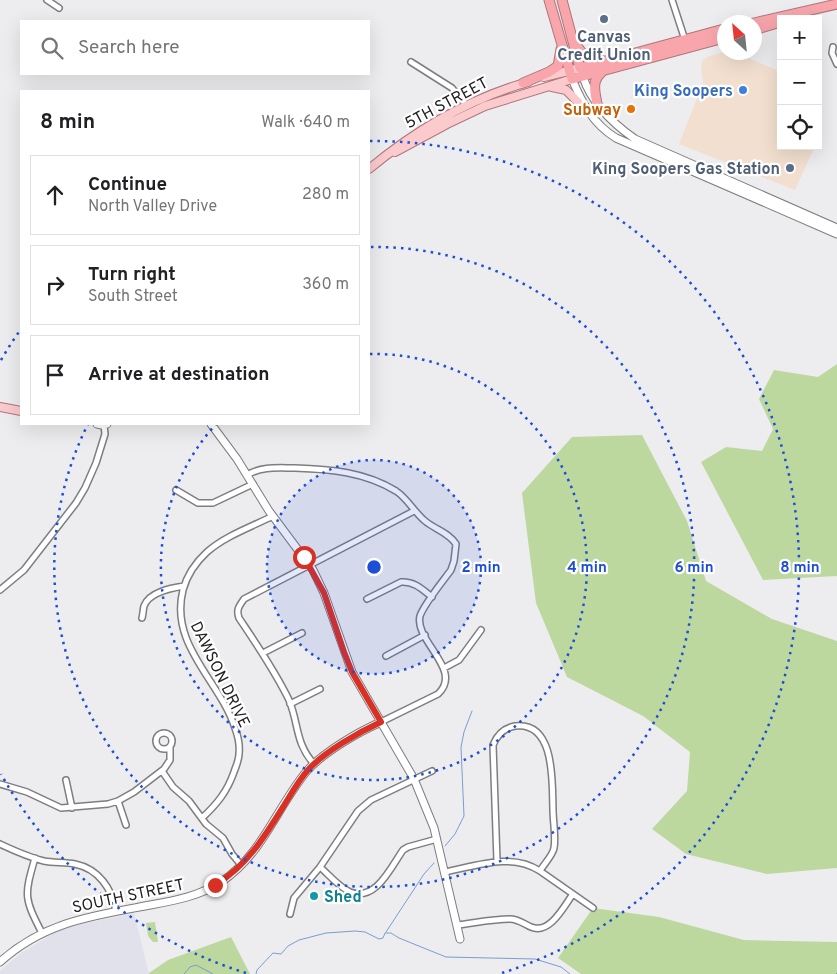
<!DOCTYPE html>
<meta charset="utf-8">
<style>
:root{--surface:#fff;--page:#f6f6f6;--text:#202124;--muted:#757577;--line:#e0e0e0}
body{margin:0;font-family:Overpass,sans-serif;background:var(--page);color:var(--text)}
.controls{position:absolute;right:15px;top:15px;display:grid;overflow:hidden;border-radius:0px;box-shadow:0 5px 20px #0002}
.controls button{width:45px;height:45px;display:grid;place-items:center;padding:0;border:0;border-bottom:1px solid var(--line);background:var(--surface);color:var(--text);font:25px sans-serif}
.compass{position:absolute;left:717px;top:15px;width:45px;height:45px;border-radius:50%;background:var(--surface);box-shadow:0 5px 20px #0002;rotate:333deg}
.stop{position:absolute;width:15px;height:15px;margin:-11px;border:4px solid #d93025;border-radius:50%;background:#fff}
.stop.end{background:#d93025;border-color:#fff;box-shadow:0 1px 5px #0008}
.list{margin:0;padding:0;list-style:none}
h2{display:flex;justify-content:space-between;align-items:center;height:65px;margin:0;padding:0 20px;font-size:21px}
h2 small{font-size:16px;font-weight:400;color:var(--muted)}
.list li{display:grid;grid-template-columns:32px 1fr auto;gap:15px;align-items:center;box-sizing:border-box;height:80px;margin:0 10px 10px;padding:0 10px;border:1px solid var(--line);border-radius:0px}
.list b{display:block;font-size:19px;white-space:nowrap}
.list p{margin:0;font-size:16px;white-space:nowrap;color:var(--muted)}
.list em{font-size:16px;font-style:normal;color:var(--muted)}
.icon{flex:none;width:28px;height:28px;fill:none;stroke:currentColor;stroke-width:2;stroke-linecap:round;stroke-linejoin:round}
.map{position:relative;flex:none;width:837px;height:974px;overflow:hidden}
.search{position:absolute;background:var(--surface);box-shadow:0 5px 20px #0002;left:20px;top:20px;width:350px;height:55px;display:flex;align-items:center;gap:12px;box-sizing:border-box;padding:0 18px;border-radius:0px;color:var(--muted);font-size:19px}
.panel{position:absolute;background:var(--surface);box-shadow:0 5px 20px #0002;left:20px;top:90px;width:350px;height:335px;border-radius:0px}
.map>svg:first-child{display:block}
</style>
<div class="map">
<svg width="837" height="974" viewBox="0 0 837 974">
<rect width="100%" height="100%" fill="#ededf0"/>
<!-- commercial -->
<path fill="#f2dfcf" d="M724,52L738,53L776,70L781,80V146H815L795,190L679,144L703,83L701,67L702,61L707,57Z"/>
<!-- built -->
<path fill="#e1e1eb" d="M134,913L149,974H0V971L21,953L56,932L77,925Z"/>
<!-- green -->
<path fill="#bdd89f" d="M837,364V576L763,580L701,462L726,447L762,451L773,429L759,399L774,370L818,377Z
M642,435L687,521L706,581L772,619L837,641V868L767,874L686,854L652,829L687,791L690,752L643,716L567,677L536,603L522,493L572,437Z
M593,908L659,917L744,940L837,942V974H581L558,958Z
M155,922L158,942H153L148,936L146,923Z
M231,937L250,974H149V973L168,960Z"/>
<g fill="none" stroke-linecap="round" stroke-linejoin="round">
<!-- stream -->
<path stroke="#7a9dd1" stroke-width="1" d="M445,846L455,834L464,816L461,747L464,732L472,711
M386,932L424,874L434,863
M184,974L190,967L196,965L213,974
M256,974L257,970L273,953L281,954L288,946L299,940L326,933L355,931L365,932L379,939L383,938L385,933H391L399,938L446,957L535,959L561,967L570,974
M836,974L837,973"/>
<!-- street casing -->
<g stroke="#7e7e81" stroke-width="8">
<path id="street" d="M47,0L59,8
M672,0L685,40
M833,47L832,53L837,64
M411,62L452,88L466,105
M247,475C262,466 278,468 295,468C330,469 365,472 396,491C408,499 414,512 425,521C436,530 448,532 456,544L454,561L451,570C443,581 424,604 420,616C414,641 464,670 438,694L381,722
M176,490L198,503H213L253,484
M0,590L24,570L76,503L85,488L96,463L105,434L104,425
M367,599L401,582C414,581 422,589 432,597
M142,618C143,615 143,610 144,606C149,592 171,588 184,586
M263,653L302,633
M386,656L425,635
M444,668L459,660L481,630
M290,704L320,689
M156 741a8 8 0 1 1 16 0a8 8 0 1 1-16 0Z
M314,764C295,743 299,724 289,700C275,671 257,645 239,618C236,610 239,606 244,599L414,511
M162,771L173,787L189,801L206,824L223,838L232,854L241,865
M66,780L72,808
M0,784L27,792L61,808L108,804L118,801L134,792L164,769L170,760V747
M118,801L126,825
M202,818C217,804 227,792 234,772C236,766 239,760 239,754C240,745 238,736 235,728C220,681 169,645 183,590C187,575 195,563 207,552C225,536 251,527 273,516
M0,844C15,851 28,857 44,861C54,863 65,862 75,864C99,869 112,889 116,911
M35,858C24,896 24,898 42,933
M497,861L493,745C497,735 504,728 515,726C556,721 552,784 553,810C553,820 556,838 554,848C553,855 544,864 540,871
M320,867C329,875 339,887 350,892C376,902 391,867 403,850L408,847L437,839
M445,872C476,866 511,852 540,871L593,908
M290,914L294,898L320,867L358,811L371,800L432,771
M457,925C474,923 493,919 510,919C518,919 524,924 531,927C550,935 564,906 573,894"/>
</g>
<!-- secondary casing -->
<g stroke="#7e7e81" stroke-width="9">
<path id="secondary" d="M583,77C592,104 612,123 635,139L837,228
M572,79C582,103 593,124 616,138L837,234
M97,424L102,425L107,424
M211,424L237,459L269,511L313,570L324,593L352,672L414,779L434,828L460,939
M0,962C43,923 90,916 145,906C172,901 198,897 221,882C262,855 276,809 306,772C322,753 358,732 381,722"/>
</g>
<!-- primary casing -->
<g stroke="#ad777c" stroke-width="10">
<path id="primary" d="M544,77L580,68L582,74
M552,87L566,90L587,111
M395,152L447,124L485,106L572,79
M369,169C416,130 468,99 528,82
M0,407L21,411"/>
</g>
<!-- highway casing -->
<g stroke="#ad777c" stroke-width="11">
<path id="highway" d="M549,0L572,79L724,38
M562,0L580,68L724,29
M754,23L837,4
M754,30L781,22
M576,44C582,55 588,60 601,60
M523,83L549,72L558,66L561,49
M597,104C595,92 591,81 602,72"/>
</g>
<!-- street -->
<use href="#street" stroke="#fff" stroke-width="5"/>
<!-- secondary -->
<use href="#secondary" stroke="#fff" stroke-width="7"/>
<!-- primary -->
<use href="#primary" stroke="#fbcacd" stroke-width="8"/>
<!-- highway -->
<use href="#highway" stroke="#f8a6ac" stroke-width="9"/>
</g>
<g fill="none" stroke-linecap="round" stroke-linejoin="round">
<!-- route -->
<path stroke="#d93025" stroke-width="6" d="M215,885C249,865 268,831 288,799C294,789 300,779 308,770C324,752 359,732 381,722L352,672L344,652L324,593L304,557"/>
</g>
<!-- distance rings -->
<circle cx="374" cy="567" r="107" fill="#1d4ed8" fill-opacity=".12"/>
<g fill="none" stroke="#1d4ed8" stroke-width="2.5" stroke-dasharray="2.5 5">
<circle cx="374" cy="567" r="107"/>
<path d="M370 354A213 213 0 1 1 216 424"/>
<path d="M371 247A320 320 0 1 1 88 424"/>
<path d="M246 973A426 426 0 0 1 1 774M1 360A426 426 0 0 1 21 329M370 141A426 426 0 0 1 502 973"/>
</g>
<!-- markers -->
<g fill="#5c6f8a" stroke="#fff" stroke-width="2">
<circle cx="604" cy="19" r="5"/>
<circle cx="790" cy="168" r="5"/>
</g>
<circle fill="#3f7fe0" stroke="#fff" stroke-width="2" cx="743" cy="90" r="5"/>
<circle fill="#e8710a" stroke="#fff" stroke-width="2" cx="631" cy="109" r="5"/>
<circle fill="#0f9aa8" stroke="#fff" stroke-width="2" cx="314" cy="896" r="5"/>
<g text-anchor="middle" stroke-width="4.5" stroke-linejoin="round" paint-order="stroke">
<!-- service labels -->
<g font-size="16" font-weight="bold" fill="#4e5e75" stroke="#fff">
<text x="604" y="42">Canvas<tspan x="604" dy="18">Credit Union</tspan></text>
<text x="780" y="174" text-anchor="end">King Soopers Gas Station</text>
</g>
<!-- shop labels -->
<g font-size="16" font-weight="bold" fill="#366cbe" stroke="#fff" text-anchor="end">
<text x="733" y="96">King Soopers</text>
</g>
<!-- street labels -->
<g font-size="16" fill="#212122" stroke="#fff">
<text transform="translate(446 102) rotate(-28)" y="6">5TH STREET</text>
<text transform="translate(221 674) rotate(64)" y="6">DAWSON DRIVE</text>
<text transform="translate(128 895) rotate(-12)" y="6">SOUTH STREET</text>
</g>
<!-- food labels -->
<g font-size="16" font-weight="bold" fill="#c56008" stroke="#fff" text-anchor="end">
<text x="621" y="115">Subway</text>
</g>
<!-- culture labels -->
<g font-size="16" font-weight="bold" fill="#0d838f" stroke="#fff" text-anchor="start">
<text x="324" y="902">Shed</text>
</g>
</g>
<circle cx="374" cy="567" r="8" fill="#1d4ed8" stroke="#fff" stroke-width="2.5"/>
<g font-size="15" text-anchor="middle" font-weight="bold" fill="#1d4ed8" stroke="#fff" stroke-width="4.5" stroke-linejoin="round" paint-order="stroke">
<text x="481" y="572">2 min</text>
<text x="587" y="572">4 min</text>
<text x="694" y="572">6 min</text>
<text x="800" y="572">8 min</text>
</g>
</svg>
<div class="controls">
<button>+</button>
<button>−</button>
<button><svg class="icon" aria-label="locate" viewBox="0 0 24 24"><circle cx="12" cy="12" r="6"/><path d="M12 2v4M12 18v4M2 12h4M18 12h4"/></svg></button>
</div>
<svg class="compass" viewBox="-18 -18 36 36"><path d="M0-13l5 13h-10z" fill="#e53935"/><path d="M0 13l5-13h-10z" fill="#757577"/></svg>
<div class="stop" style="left:304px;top:557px"></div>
<div class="stop end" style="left:215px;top:885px"></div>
<div class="search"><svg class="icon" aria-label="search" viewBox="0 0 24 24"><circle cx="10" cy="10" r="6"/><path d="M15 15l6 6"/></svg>Search here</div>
<section class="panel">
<h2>8 min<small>Walk · 640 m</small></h2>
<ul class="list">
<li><svg class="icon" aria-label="ahead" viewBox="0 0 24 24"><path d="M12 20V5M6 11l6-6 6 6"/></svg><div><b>Continue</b><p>North Valley Drive</p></div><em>280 m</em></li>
<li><svg class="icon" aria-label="right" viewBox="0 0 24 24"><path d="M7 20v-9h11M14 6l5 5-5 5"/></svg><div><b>Turn right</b><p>South Street</p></div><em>360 m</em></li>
<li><svg class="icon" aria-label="arrive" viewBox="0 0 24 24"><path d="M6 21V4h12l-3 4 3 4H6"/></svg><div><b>Arrive at destination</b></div></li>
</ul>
</section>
</div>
